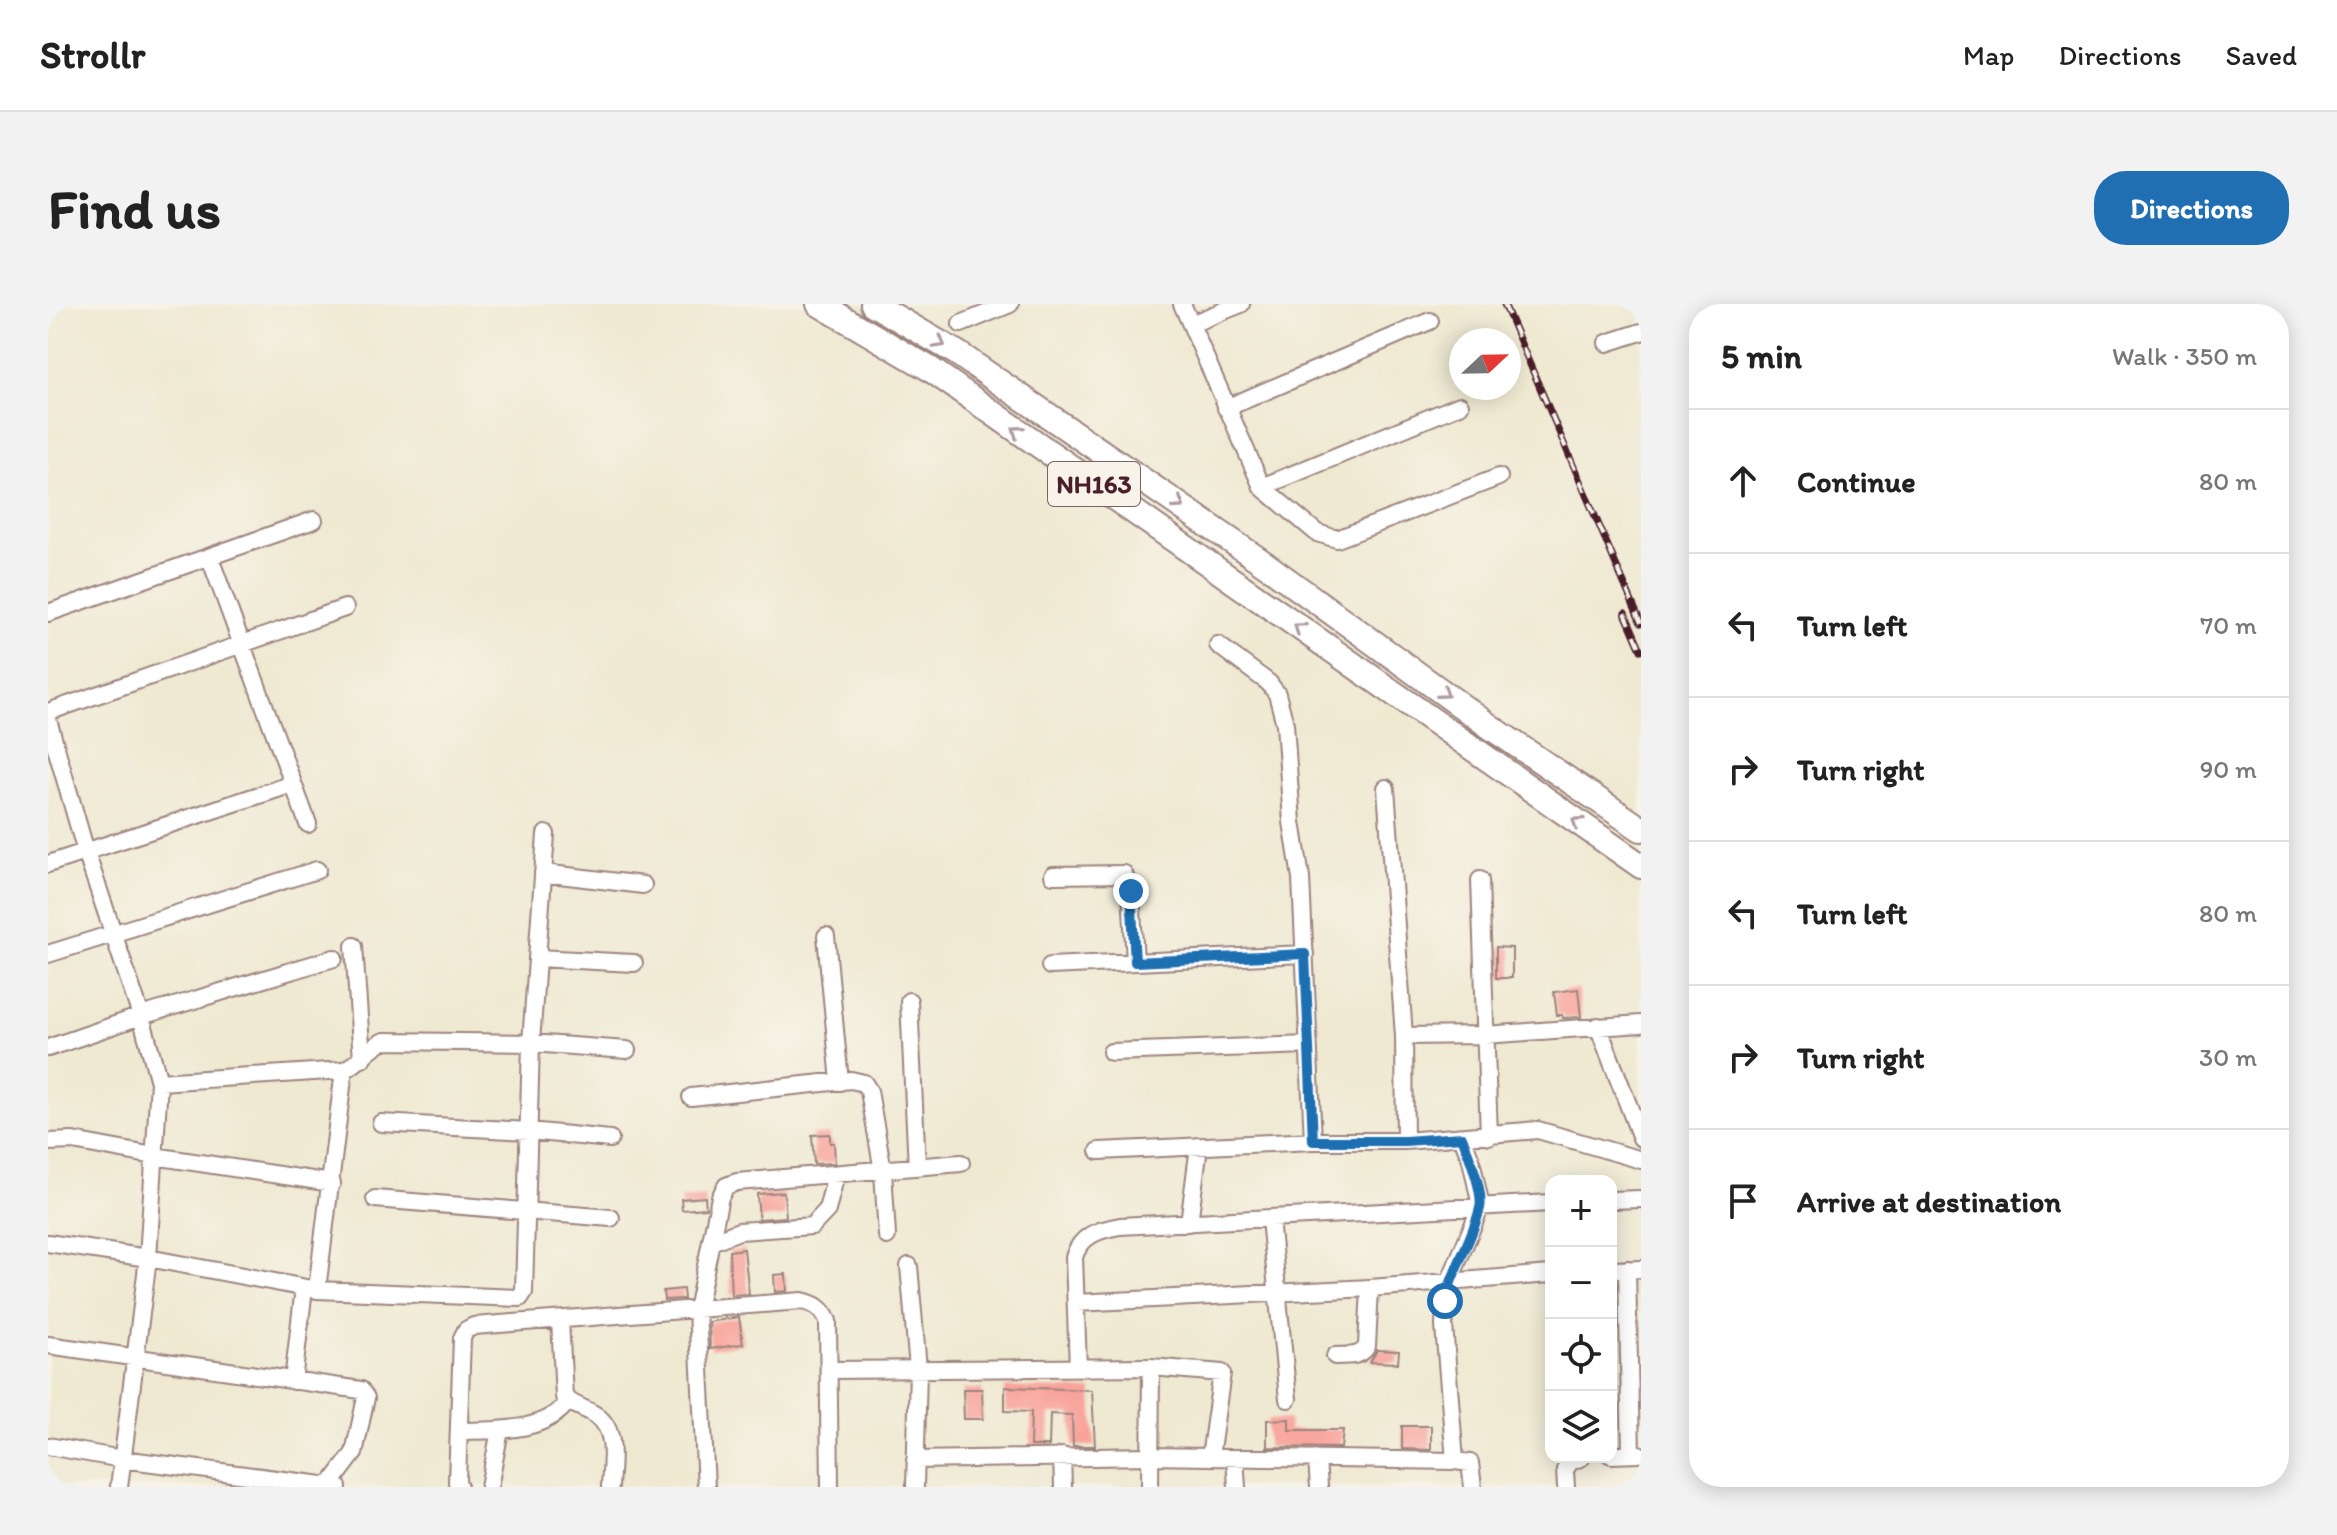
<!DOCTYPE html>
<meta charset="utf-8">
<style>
:root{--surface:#fff;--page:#f2f2f2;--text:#222;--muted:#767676;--line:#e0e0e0;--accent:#1f6fb2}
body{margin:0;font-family:Itim,sans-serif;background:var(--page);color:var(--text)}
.controls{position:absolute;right:24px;bottom:24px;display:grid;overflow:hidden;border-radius:16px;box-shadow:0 4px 20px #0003}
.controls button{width:72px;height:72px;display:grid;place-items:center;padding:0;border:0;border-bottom:2px solid var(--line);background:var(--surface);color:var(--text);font:40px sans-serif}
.compass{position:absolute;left:1401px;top:24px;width:72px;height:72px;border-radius:50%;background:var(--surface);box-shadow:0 4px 20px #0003;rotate:68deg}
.stop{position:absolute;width:24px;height:24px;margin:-18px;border:6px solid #1f6fb2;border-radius:50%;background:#fff}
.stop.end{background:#1f6fb2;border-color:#fff;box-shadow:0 2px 8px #0008}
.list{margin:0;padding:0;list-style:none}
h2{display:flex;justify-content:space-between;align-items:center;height:104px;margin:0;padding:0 32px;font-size:34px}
h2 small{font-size:26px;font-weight:400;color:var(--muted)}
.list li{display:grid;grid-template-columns:52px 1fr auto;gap:24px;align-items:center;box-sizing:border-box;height:144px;padding:0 32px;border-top:2px solid var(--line)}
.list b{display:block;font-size:30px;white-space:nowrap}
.list em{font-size:26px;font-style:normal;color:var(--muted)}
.icon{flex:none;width:44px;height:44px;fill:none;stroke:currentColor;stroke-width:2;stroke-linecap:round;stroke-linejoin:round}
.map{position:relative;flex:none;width:1593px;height:1183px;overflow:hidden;border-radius:32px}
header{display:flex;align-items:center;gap:48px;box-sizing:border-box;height:112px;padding:0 40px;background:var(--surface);border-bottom:2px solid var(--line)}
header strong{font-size:38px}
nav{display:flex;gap:44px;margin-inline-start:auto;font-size:28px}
.intro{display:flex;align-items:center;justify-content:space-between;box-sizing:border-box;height:192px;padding:0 48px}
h1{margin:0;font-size:56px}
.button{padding:20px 36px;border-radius:32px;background:var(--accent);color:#fff;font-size:28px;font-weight:700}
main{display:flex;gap:48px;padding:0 48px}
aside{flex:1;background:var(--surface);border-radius:32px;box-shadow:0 4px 20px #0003}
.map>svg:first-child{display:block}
</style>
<header>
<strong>Strollr</strong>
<nav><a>Map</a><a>Directions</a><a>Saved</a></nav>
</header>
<div class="intro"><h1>Find us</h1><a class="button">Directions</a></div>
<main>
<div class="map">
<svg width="1593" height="1183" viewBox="0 0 1593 1183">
<rect width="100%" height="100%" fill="#f7f3e8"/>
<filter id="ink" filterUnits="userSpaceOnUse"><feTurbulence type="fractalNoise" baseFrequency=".0125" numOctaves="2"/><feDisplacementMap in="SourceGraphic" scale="16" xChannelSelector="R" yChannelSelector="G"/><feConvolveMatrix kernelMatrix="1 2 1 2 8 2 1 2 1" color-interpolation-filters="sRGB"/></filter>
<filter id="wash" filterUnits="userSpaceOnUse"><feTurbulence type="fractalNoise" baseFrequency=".006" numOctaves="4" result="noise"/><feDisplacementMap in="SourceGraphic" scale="32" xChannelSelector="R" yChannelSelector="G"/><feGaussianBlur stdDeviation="1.8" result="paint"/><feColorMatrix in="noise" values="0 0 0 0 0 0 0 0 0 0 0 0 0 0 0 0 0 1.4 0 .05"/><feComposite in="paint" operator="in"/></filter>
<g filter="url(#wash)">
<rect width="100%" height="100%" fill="#efe9d2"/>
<g id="blocks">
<!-- building -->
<path fill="#f8a29a" d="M1448,643L1464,644V674H1448Z
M1530,685L1533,713L1515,714L1514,711H1509L1506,688Z
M782,830V839H786L787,859L766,860L764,831Z
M736,888L738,913L711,915L709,890Z
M657,893L658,904L634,906L633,895Z
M696,945L701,990L683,991L681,947Z
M738,970L739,987L727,988L726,971Z
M635,985L636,995L616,996L615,987Z
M691,1013L695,1040L662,1045L661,1018Z
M1329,1046L1351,1047L1350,1059L1322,1058Z
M957,1083L1044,1086L1047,1142H1025L1024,1111L1002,1110L1001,1142H982L983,1108L957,1107Z
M915,1085H934L935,1115H916Z
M1241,1115V1126H1295L1293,1144L1219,1143V1116Z
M1354,1122H1383V1146L1354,1145Z"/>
</g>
</g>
<g filter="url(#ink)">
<use href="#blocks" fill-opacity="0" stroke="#9c847e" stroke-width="2"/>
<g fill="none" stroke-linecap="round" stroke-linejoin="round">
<!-- minor casing -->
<g stroke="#9c847e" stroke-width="20">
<path id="minor" d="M1134,0L1214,183L1269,229L1289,235L1451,173
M913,20L962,0
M1143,20L1193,0
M1559,39L1593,28
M1178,104L1382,17
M1214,183L1412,101
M162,254L260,520
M0,309L266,216
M1170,341L1221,379L1229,390L1237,420L1244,518L1253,574L1265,837
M0,408L297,304
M0,416L38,548L93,712L111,778L100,954L71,1183
M1338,484L1356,732L1357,837
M0,560L245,480
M495,569L595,581
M1005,571L1076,570L1083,587L1087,658
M1432,576L1441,832
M778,632L792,778
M306,642L314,755
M0,650L269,566
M489,654L586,659
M1002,662L1257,650
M861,697L869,863
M1550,722L1593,834
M1356,732L1436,731L1593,720
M0,744L93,712L286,654
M1063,748L1260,741
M111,778L296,766C312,759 320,743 336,737L483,739L579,746
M643,793L803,776L816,779L821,787L835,867L839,932
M333,819L481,827L562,835
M1414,833L1423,856L1433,902L1402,976L1397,997L1396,1022L1407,1157L1422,1159L1425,1183
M0,838L25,837L106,852L284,879
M1051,847L1265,837H1357L1490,826L1593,856
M327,895L563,914
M1563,896L1593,895
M1222,915L1240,1095
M1141,919L1151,842
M663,938L691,927L764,922L779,906L788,870
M0,939L100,954L269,986L472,994L476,988L483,739L498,530
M861,962L870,1065L867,1183
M1579,965L1583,1150
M1563,966L1593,965
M269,986L296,766
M1028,999L1322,984
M512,1016L516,1093C525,1102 538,1104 549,1112C570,1127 563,1160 562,1183
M0,1041L313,1086L318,1094L306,1149L282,1181
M1287,1052C1299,1051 1313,1054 1319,1042L1322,984L1503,970
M1030,1064L1026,953C1033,931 1050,926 1072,922L1503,899
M782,1066L1103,1063L1174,1069L1162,1153
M245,1077L256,984
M412,1127C447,1126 498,1129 520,1097
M0,1142L74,1155L290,1183
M1563,1151L1591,1150
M1014,1152L1015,1183
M1187,1154L1189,1183
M867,1156L1102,1152L1407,1157
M1269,1156L1271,1183
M411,1183L409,1178L414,1034L418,1026L426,1022L754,997C767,1000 774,1004 780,1017L782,1183
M441,1183L452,1126
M658,1183L649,1006L672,893L678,882L689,878L913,859
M1102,1183L1103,1063
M1518,1183L1517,1166L1522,1158L1534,1153"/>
</g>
<!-- highway casing -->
<g stroke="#9c847e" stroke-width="28">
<path id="highway" d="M771,0L882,65L1593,562
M825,0L909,49L1217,260L1444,424L1593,525"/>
</g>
<!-- minor -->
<use href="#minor" stroke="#fff" stroke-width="16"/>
<!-- highway -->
<use href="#highway" stroke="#fff" stroke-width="24"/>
<!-- rail casing -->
<g stroke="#4a1f2b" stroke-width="7">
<path id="rail" d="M1456,0L1593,319
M1577,309L1593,346"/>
</g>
<!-- rail -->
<use href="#rail" stroke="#f7f3e8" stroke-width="4" stroke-dasharray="12" stroke-linecap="butt"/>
</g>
<!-- one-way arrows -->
<defs><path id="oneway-chevron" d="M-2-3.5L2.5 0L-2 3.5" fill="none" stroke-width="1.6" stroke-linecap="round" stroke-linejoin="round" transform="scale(2)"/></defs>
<g stroke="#ae9aa0">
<use href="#oneway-chevron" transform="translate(892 39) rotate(30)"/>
<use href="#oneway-chevron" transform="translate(969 127) rotate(-145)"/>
<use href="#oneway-chevron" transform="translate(1131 200) rotate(34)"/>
<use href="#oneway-chevron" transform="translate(1251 324) rotate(-145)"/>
<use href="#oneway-chevron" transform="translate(1396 389) rotate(36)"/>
<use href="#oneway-chevron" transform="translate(1529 518) rotate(-145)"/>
</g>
</g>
<g fill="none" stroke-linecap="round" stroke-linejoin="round" filter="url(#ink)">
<!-- route -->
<path stroke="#1f6fb2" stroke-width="10" d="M1083,587L1087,658L1257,650L1265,837H1357L1414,833C1420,849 1436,888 1432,904C1425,934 1405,965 1397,997"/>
</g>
<g text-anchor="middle" stroke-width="8" stroke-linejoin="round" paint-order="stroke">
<!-- shield labels -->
<rect fill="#f7f3e8" stroke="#7e5f64" stroke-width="2" x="1000" y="158" width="92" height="44" rx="6"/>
<g font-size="26" font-weight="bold" fill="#4a1f2b">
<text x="1046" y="189">NH163</text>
</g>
</g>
</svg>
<div class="controls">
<button>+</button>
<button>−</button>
<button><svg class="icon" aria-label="locate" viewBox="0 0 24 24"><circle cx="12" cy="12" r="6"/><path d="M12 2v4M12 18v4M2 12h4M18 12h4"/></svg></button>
<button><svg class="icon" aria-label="layers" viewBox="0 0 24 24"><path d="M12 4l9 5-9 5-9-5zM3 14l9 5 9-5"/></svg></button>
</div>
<svg class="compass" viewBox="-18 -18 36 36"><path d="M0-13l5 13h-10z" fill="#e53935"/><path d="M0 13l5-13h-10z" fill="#767676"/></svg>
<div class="stop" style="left:1397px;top:997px"></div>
<div class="stop end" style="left:1083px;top:587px"></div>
</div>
<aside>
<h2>5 min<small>Walk · 350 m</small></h2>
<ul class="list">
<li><svg class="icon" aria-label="ahead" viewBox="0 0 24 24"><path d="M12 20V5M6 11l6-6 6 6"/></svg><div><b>Continue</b></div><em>80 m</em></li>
<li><svg class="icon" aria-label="left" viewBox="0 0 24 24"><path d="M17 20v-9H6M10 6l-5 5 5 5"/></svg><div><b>Turn left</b></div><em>70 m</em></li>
<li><svg class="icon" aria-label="right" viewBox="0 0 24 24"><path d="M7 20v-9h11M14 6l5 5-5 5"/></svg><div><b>Turn right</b></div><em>90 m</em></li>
<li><svg class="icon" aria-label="left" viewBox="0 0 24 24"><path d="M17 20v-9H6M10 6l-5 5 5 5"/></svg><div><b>Turn left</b></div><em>80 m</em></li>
<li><svg class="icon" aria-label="right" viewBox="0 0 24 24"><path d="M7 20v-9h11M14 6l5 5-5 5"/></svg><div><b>Turn right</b></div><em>30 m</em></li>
<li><svg class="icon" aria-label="arrive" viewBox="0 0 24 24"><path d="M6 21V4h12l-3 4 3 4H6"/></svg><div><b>Arrive at destination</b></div></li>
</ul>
</aside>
</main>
